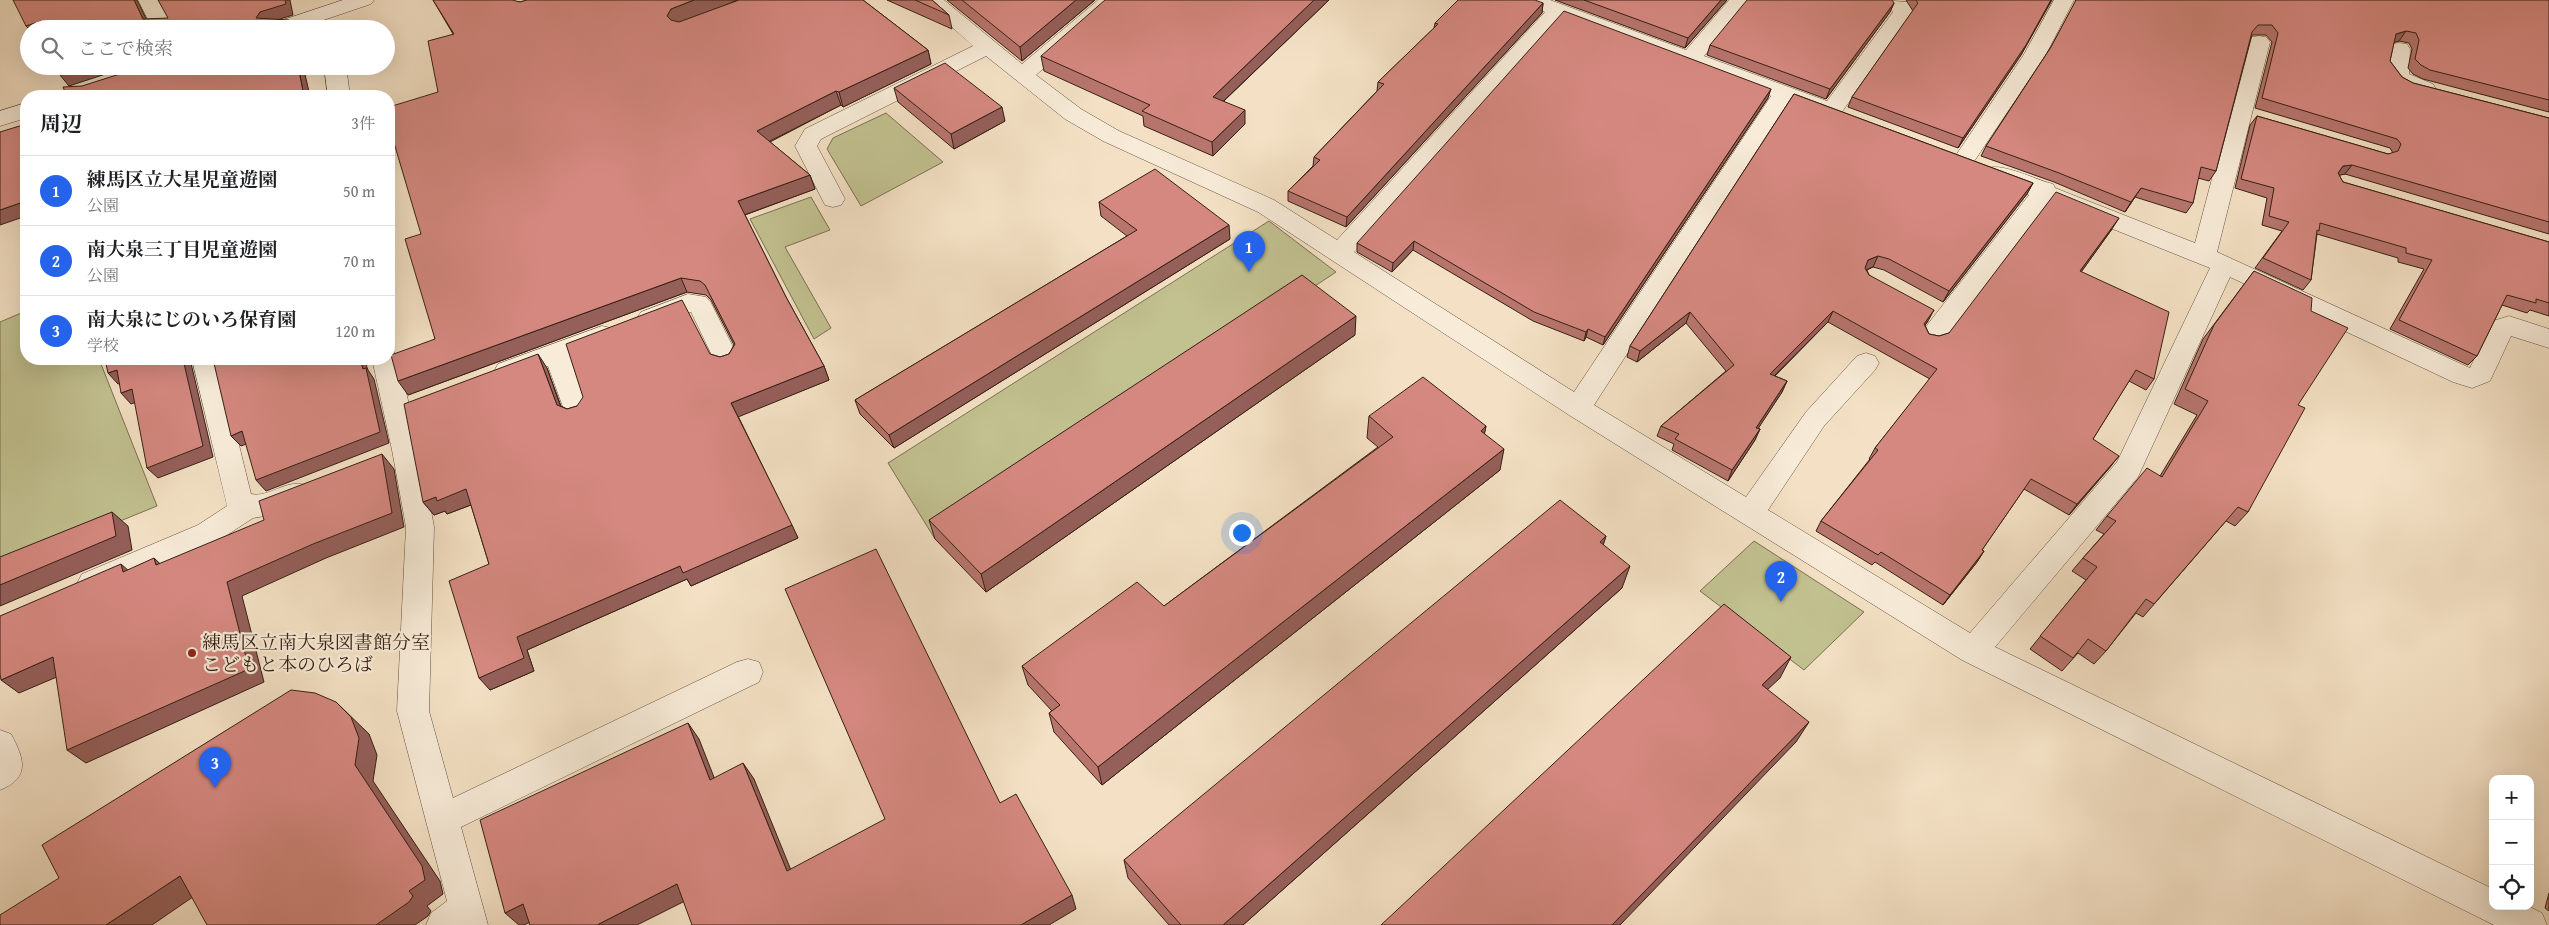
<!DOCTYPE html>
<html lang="ja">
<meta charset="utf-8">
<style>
:root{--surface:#fff;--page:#f6f6f6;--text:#202124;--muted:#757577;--line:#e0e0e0;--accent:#2563eb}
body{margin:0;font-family:"Gentium Book Plus","Noto Serif JP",serif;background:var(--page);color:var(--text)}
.controls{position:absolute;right:15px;bottom:15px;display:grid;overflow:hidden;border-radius:10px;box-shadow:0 5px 20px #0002}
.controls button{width:45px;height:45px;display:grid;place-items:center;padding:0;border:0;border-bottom:1px solid var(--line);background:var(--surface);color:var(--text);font:25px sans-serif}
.you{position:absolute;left:1241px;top:532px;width:18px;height:18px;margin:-12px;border:4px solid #fff;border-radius:50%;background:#1a73e8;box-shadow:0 0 0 8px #1a73e833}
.badge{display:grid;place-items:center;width:32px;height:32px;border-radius:50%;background:var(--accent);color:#fff;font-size:16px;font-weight:700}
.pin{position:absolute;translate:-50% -41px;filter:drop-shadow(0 1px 2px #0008)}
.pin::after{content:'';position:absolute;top:26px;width:18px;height:15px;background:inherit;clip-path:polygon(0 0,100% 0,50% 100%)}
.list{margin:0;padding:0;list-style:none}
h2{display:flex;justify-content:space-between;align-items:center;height:65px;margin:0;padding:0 20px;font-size:21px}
h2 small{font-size:16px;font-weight:400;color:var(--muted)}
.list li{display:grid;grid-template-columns:32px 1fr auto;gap:15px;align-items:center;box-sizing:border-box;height:70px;padding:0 20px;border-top:1px solid var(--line)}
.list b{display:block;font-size:19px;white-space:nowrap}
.list p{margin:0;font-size:16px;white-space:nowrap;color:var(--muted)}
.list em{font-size:16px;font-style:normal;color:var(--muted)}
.icon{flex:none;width:28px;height:28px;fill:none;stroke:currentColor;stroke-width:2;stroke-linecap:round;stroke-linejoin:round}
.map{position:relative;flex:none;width:2549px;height:925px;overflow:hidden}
.search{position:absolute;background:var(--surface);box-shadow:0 5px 20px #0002;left:20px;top:20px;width:375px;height:55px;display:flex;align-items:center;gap:12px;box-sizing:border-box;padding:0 18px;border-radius:28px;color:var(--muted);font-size:19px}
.panel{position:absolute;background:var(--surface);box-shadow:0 5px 20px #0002;left:20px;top:90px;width:375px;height:275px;border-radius:20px}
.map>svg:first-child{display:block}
</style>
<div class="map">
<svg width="2549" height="925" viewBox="0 0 2549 925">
<rect width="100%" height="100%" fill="#f4e1c5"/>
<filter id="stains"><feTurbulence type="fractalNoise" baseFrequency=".004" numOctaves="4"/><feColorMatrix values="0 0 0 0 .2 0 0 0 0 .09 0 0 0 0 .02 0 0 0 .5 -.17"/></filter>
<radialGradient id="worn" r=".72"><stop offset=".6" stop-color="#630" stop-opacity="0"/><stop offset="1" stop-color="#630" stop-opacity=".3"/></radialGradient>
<!-- green -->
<path fill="#c2c190" stroke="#7c7052" d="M886,113L943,162L861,206L827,149L833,138Z
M811,197L830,230L785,247L831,328L814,339L750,219Z
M1269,221L1336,272L935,539L888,463Z
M26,311V359H99L157,506L0,570V322Z
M1754,541L1864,612L1804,670L1700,591Z"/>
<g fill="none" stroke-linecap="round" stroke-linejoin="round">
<!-- minor casing -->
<g stroke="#665040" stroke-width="1">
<path id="minor" d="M138,0H158L174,29H153Z
M343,0H374L371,4L297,29H265L268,25Z
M922,0H944L1022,64L1098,0H1120L1036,75L1081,109L1119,131L1274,200L1337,240L1545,12L1524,4L1521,0H1550L1686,50L1729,0H1750L1704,56L1827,101L1893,12L1880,0L1908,2L1913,12L1839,116C1823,120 1804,109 1789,103L1594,405L1746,497L1806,412L1857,356L1866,353L1875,356L1879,363L1875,370L1824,426L1768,510L1970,633L2117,462L2210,268L2048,203L1942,343L1933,345L1924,343L1920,336L1924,329L2029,195L1988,178L1984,173L1988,168C2004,163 2036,180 2053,184L2055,188L2195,243L2248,42L2252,37L2259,36L2266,37L2270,42L2217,252L2470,368L2493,321L2509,316L2549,329V348L2511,336L2490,381L2472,388L2453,382L2230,277L2138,477L1995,647L2493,889V906H2528L2542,913L2547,925H2494L1962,660L1569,415L1258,212L1103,141L1065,119L986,56L821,139L817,146L845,199L841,205L833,207L825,205L795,146L805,129L973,46ZM1562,18L1771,96L1574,392L1354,252Z
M2054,0H2074L2045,56L1971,166L1963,169L1955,166L1952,161L2023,56Z
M2399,43L2407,44L2410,49L2409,74L2433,84L2436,89L2433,94C2404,101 2372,73 2391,44Z
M324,66H346L350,96H328Z
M26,103V118L0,126V111Z
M688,294L706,297L710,301L739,359L735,366L726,369L717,366L691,312L650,327L641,324L637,318L641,312Z
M602,326L611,328L615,335L611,342L571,357L589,411L585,418L576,421L567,418L548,366L507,381L498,378L494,371L498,364Z
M389,351L394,352L398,359L420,450L434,527L429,711L453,798L737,662L748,659L759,662L763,672L759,682L461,827L488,925H426L431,913L447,901L397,711L406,527L392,450L372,359H389Z
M192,359H218L251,494C270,498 285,479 305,485L309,493L305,501L265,516L253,518L218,541L102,592L92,595L82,592L77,583L82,574L198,525L227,506Z
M0,730L11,734C24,758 31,778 0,790Z"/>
</g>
<!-- minor -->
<use href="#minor" fill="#f8ecd9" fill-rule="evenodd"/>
</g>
<!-- wall -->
<path fill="#b7756e" stroke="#362013" d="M433,0L520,2L527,0H863L928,50L931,64L843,107L841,105L770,142L810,175L815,189L745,215L786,297L824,366L829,380L738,416L798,538L691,586L687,579L527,650L534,671L490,690L489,564L471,505L447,514L445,511L434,515L423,502L547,368L561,406L567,409L577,406L710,354L720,357L729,354L734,345L711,300L706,295L687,292L408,395L435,339L421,234L438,92L453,34Z
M887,0H932L949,15L952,29Z
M947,0H1095L1022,61Z
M1329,0L1224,101L1245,124L1213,156L1144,126L1143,116L1044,71L1041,56Z
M1555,0H1727L1685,48Z
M1906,0H2052L2021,55L1958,148L1848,107L1852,97L1913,11Z
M2075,0H2549V112L2423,79L2413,74L2408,68L2412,49L2409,43L2399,41L2394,42L2390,61L2402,77L2413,83L2549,118V234L2345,174L2339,175L2343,182L2549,242V316L2530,310L2527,313L2502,305L2477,356L2468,365L2390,329L2424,269L2398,262V258L2317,234L2311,280L2303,290L2255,268L2282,231L2262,225L2267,198L2235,188L2250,125L2257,116L2388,154L2393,153L2390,148L2255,108L2272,42L2266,35H2252L2216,171L2209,181L2198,178L2193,203L2186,213L2135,197L2125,212L2054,182L1981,156L1986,146L2051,47L2076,1Z
M1543,3L1542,13L1346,227L1288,201V191L1313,166L1314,157L1377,91L1378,82L1434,28L1435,23Z
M1894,3L1890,12L1826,99L1707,55L1710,45Z
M894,88L1005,121L954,149L898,102Z
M1794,94L2033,183L2027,194L1943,302L1884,270L1873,267L1867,270L1869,275L1928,321L1925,325L1929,334L1939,336L1949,333L2112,229L2081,272L2154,379L2146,390L2129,381L2093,439L2111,466L2069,515L2024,489L1982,550L1984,551L1977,562L1943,605L1875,562L1872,565L1816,531L1821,521L1870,459H1869L1875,448L1930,379L1828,322L1775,376L1787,381L1782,392L1758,428L1760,429L1755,440L1728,481L1672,450L1674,444L1657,436L1661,426L1726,371L1686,323L1637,362L1627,357L1630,346Z
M1768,98L1603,345L1586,337L1584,341L1533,321L1413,250L1392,272L1357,252V243Z
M1099,202L1230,239L894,448L860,414L855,400L1127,236L1101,216Z
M2254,271L2298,405L2248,512L2235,526L2226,521L2143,617L2136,613L2106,651L2094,664L2078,653L2062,671L2030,649L2086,580L2072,571L2083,558L2104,534L2096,530L2107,516L2160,476L2197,415L2174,404L2203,339Z
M1355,335L986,592L935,539L929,520Z
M1369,416L1486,426L1484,434L1500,470L1102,785L1054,732L1049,713L1052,711L1028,685L1022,666L1164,606L1378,447L1367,438Z
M1606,536L1603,545L1622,588L1243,925H1169L1128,878L1124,860Z
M2549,893V911L2545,908Z"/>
<!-- shaded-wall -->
<path fill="#955f5a" stroke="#362013" d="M134,0H137L151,29L143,19Z
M285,0H290L293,15L267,23L256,18L260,12Z
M694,0H737L672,30L667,16L671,9Z
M1076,0H1095L1022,61L1020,47Z
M1314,0H1329L1213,111V97Z
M1721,0H1727L1685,48L1688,38Z
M2051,0L2021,55L1958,148L1963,138Z
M1543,3L1542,13L1346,227L1347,217Z
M1894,3L1890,12L1826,99L1830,89Z
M289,20L295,29H291Z
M41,21L47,29H29L26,26Z
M2406,31L2399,41L2389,44L2396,34Z
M928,50L931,64L843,107L839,92Z
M86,66H130L69,86L60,75Z
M298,66H303L310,96H304Z
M1771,89L1768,98L1603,345L1605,337Z
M836,91L841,105L762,145L757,131Z
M1002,107L1005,121L954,149L951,134Z
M1245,110V124L1213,156L1212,142Z
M2352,165L2345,174L2336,176L2343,166Z
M810,175L815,189L744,215L738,201Z
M2033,183L2027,194L1943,302L1949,291Z
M2141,188L2125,212L2131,202Z
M26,201V216L0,225V210Z
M2119,218L2112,229L2074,282L2080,271Z
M1229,225L1230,239L894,448L889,435Z
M1414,241L1413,250L1392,272L1393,263Z
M1878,256L1873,267L1863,271L1868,260Z
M681,278L687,292L408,395L398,381Z
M1934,310L1928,321L1918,335L1924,324Z
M1833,311L1828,322L1766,384L1770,374Z
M1690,312L1686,323L1637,362L1640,351Z
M1356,316L1355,335L986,592L981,574Z
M1588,329L1586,337L1584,341L1586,332Z
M538,354L547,368L565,419L557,405Z
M183,359H191H190L213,457L158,478L147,468Z
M360,359H364L368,370L374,379L389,443L266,491L256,480L363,369Z
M824,366L829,380L738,417L731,403Z
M117,370L127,381L118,384L108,373Z
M1787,381L1782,392L1752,438L1756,428Z
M132,389L143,400L131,404L121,393Z
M1486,426L1482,447L1481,431Z
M1760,429L1755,440L1728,481L1732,470Z
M242,431L252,442L241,446L231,436Z
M1504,449L1500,470L1102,785L1098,767Z
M382,454L394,469L404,527L326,558L242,596L264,682L86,763L67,750L227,582Z
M2119,456L2111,466L2069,515L2077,504Z
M466,489L476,503L447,514L445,511L434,515L423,502L436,497Z
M112,512L128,526L132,550L0,606V585Z
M792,525L798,538L691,586L687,579L527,650L534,671L490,690L479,678L517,637L680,566Z
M1606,536L1599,558L1600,542Z
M1984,551L1977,562L1943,605L1950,595Z
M154,558L170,573L156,565Z
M121,564L137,578L123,572Z
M1630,566L1622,588L1243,925H1223Z
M53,657L71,671L19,693L1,680Z
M1791,657L1780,678L1751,705L1762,685Z
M336,702L369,734L377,755L373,781L440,881L443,894L427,906L431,911L428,916L415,925H376L409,891L355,765Z
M1809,722L1796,742L1620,925H1612Z
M688,723L699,739L721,795L710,780Z
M743,763L754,779L797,885L787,871Z
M180,876L203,890L152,925H106Z
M677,884L689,899L637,925H597Z
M1072,895L1076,909L1049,925H1021Z
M523,904L539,918L524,925H519L505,913Z"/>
<!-- building -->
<path fill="#d58880" stroke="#362013" d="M13,0H134L143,19L168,18L158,0H285L286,4L260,12L256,18L289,20L291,29H44L41,21L26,26Z
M433,0H512L520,2L527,0H694L671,9L667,16L671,20L679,22L739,0H863L928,50L839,92L836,91L757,131L810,175L738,201L786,297L824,366L731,403L792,525L683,573L680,566L517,637L524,658L479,678L449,581L489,564L466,489L437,501L436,497L423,502L404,404L538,354L557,405L567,409L577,406L583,397L566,344L682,300L710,354L720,357L729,354L735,344L705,285L700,281L681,278L398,381L391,355L435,339L405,239L421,234L389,126V107L438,92L428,41L454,34Z
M915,0H932L949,15Z
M962,0H1076L1020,47Z
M1105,0H1314L1213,97L1245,110L1212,142L1142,111L1150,105L1041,56Z
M1458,0H1535L1543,3L1347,217L1288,191L1320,160L1314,157L1384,84L1378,82L1438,24L1435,23Z
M1584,0H1721L1688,38Z
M1747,0H1892L1894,3L1830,89L1710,45Z
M1916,0H2051L2026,45L1963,138L1852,97L1918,3Z
M2076,0H2549V100L2430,70L2421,65L2415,59L2419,40L2416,33L2406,31L2396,34L2390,61L2402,77L2413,83L2549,118V222L2352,165L2343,166L2338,173L2343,182L2549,242V303L2536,299V303L2507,295L2477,356L2399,320L2432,260L2406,253V248L2320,223L2319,231L2317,230L2311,280L2263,258L2289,222L2269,216L2274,188L2241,179L2257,116L2388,154L2398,151L2401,144L2397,139L2262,98L2278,33L2272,25H2258L2252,32L2216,171L2201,167L2193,203L2141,188L2131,202L2059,173L1986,146L2051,47Z
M1564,11L1771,89L1605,337L1588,329L1586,332L1534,312L1414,241L1393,263L1357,243Z
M945,63L1002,107L951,134L894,88Z
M57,66H86L60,75Z
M145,66H298L304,96H67L63,87L82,86Z
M1794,94L2033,183L1949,291L1889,259L1878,256L1868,260L1865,268L1869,275L1934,310L1924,324L1929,334L1939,336L1949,333L2056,192L2119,218L2080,271L2169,312L2154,379L2136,370L2093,439L2119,456L2077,504L2031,479L1982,550L1984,551L1950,595L1881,552L1878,555L1821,521L1878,450L1875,448L1937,369L1833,311L1770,374L1787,381L1756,428L1760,429L1732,470L1675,439L1679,434L1661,426L1734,365L1690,312L1640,351L1630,346Z
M26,124V201L0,210V132Z
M1155,169L1229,225L889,435L855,400L1137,230L1099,202Z
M2254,271L2312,298L2311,311L2348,328L2298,405L2305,408L2248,512L2238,507L2154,604L2146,599L2106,651L2088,639L2073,658L2040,636L2097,567L2083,558L2116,521L2107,516L2147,468L2162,477L2208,401L2185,389L2214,325Z
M1302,275L1356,316L981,574L929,520Z
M105,359H183L203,446L147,468L132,389L121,393L117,370L108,373Z
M213,359H360L363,369L366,368L380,432L256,480L242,431L231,436Z
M1423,377L1486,426L1481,431L1504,449L1098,767L1049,713L1060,705L1022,666L1137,582L1164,606L1393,437L1369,416Z
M382,454L392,513L313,544L227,582L249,669L67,750L53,657L1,680L0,674V616L121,564L123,572L154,558L156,565L264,520L259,501Z
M1560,500L1606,536L1600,542L1630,566L1223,925H1181L1124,860Z
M112,512L116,536L0,585V557Z
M876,549L1000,803L1016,794L1072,895L1021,925H692L677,884L597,925H530L523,904L505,913L480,820L688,723L710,780L743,763L787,871L885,819L785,589Z
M1724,604L1791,657L1762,685L1809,722L1612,925H1381Z
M291,690L315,693L336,702L351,717L359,738L355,765L422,866L425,880L409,891L413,896L409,902L376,925H207L180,876L106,925H0V915L59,878L42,845Z"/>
<!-- markers -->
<circle fill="#8f2418" stroke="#f8ecd9" stroke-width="2" cx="192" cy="653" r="5"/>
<g text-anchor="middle" stroke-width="4.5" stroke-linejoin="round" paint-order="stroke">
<!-- poi labels -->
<g font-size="19" fill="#362013" stroke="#f8ecd9" text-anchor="start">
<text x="202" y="649">練馬区立南大泉図書館分室<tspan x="202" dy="22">こどもと本のひろば</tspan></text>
</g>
</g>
<rect width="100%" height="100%" filter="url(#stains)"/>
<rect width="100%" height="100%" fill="url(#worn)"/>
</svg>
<div class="controls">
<button>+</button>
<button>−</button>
<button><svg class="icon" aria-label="locate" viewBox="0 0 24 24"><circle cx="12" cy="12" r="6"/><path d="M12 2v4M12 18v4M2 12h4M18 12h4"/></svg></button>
</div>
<div class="you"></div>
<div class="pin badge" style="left:1249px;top:272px">1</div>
<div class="pin badge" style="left:1781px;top:602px">2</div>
<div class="pin badge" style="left:215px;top:788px">3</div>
<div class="search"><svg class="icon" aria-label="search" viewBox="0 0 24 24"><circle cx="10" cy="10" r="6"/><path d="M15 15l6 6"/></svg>ここで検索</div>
<section class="panel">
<h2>周辺<small>3件</small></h2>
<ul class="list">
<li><span class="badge">1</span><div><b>練馬区立大星児童遊園</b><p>公園</p></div><em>50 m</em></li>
<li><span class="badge">2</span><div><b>南大泉三丁目児童遊園</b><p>公園</p></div><em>70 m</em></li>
<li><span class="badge">3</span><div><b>南大泉にじのいろ保育園</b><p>学校</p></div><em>120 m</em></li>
</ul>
</section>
</div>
